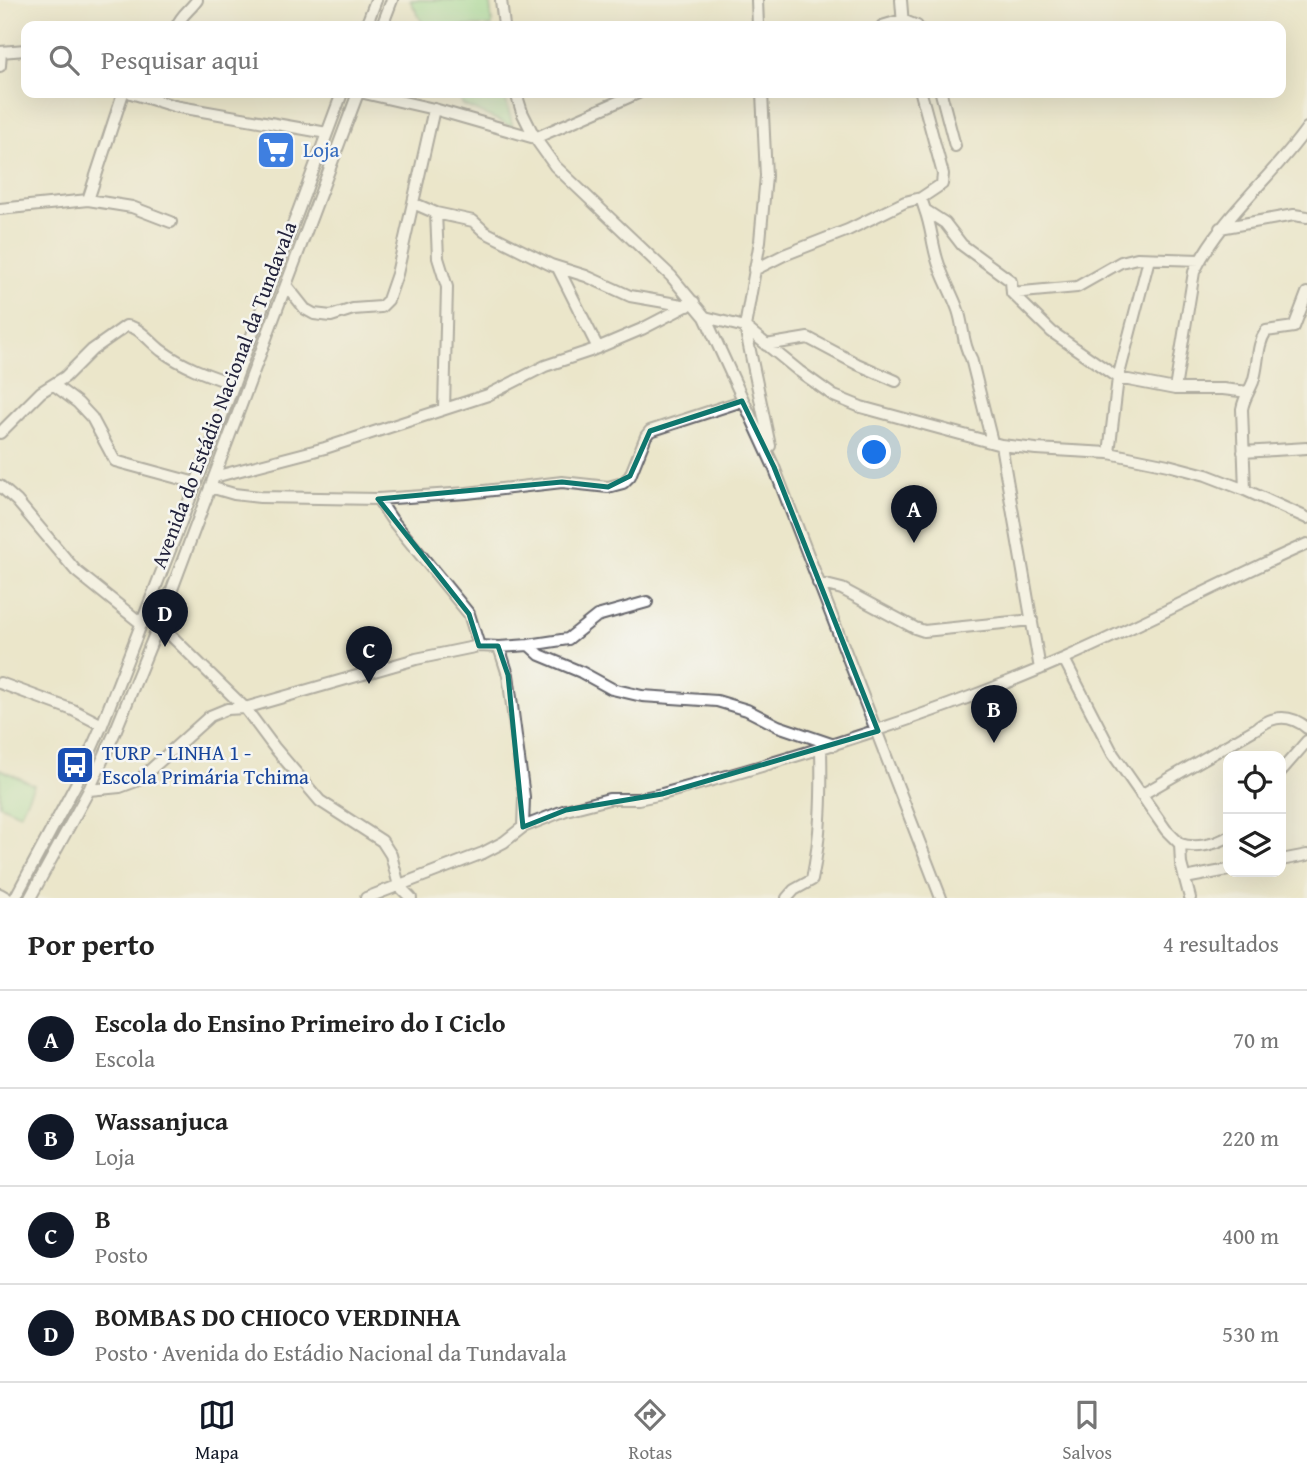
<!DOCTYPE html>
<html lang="pt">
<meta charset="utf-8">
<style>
:root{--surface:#fff;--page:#f2f2f2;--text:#222;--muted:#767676;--line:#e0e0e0;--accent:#111827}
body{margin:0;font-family:"Gentium Book Plus",serif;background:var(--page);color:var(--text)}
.controls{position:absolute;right:21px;bottom:21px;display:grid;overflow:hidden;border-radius:14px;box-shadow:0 7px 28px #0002}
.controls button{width:63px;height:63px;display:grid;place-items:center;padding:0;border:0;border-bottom:2px solid var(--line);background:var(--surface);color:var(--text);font:35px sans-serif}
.you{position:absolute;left:875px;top:453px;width:24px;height:24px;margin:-18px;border:5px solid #fff;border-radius:50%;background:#1a73e8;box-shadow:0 0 0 10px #1a73e833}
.badge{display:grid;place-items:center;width:46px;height:46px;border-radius:50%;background:var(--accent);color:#fff;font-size:23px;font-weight:700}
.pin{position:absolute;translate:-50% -58px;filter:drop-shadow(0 2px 4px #0008)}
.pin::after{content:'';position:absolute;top:37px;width:24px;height:21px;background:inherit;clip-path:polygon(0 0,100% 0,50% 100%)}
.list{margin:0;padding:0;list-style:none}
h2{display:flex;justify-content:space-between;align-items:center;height:91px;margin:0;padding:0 28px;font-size:30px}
h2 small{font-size:23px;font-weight:400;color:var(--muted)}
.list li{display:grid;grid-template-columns:46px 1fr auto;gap:21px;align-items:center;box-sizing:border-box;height:98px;padding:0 28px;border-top:2px solid var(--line)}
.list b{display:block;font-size:26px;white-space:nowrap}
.list p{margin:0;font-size:23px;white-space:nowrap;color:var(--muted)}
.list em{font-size:23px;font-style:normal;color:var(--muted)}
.icon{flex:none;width:38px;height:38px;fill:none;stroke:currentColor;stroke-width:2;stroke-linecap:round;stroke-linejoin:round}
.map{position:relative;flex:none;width:1307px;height:898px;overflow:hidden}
.search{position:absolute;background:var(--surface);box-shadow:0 7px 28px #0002;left:21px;right:21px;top:21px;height:77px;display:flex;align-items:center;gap:18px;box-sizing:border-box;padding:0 24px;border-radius:14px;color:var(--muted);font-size:26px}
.sheet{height:483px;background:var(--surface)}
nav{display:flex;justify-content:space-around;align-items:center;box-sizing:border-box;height:98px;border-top:2px solid var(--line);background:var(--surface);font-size:19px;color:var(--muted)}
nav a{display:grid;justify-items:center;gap:4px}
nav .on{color:var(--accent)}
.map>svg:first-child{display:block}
</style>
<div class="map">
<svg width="1307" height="898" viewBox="0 0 1307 898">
<rect width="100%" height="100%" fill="#f6f6f2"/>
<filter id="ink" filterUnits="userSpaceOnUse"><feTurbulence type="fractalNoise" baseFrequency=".0143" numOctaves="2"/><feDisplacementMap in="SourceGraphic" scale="14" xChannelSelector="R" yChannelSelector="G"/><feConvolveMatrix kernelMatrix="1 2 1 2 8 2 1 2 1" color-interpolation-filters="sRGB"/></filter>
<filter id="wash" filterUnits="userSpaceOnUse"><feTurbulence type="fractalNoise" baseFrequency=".00686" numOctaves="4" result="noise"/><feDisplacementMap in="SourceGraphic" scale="28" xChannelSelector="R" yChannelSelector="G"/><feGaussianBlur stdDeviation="1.57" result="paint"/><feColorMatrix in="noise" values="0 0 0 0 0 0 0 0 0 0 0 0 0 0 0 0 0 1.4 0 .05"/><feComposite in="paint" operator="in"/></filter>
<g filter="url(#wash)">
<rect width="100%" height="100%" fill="#ebe6ca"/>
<!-- green -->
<path fill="#92d994" stroke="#5a7e68" stroke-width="2" d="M410,0H490L492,26H424Z
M457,93H504L513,127L463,105Z
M0,769L34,785L20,814L0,805Z"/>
</g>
<g filter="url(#ink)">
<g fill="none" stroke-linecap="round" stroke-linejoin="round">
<!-- minor casing -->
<g stroke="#68676d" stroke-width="14">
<path id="minor" d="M501,0L504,26
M757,0L758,26
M901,0L903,25
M177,26C180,16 191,9 197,0
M366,26L376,0
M382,26L392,0
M882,26L902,20L917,26
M0,52L26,50
M0,66L1,52
M131,93L174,106L327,133
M364,93L434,109L535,138L638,93
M516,93L522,112L535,138L555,166L671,276L705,317L774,467L941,898
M762,93L766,176L760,241L745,327L770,446
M941,93L955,146
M921,198L925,210L945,223L962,245L1011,281L1012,293L1052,332L1118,378L1175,389H1223L1248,392
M88,200L123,93
M413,203L436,213L473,221L485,232L551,265L586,276L630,296L688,306
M0,209L88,200L132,207L171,222
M925,210C931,226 932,242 937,259C942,277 952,293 958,310C964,327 962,343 971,358L992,442
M436,213L438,258L447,287L444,409
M1220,228L1294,215L1307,217
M558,268L598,348
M754,270L784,255L848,230L905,202L921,198L942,184L943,174L921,93
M286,285L305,309L314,314L331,316L353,309L381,307L388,300L397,274L434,109
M1012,293L1077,287L1121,262L1137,258L1200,260
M705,317L745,327L799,371L834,396L861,407L1001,445L1036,449L1109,453L1168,465L1206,475L1245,490L1307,518
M766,345L808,338L857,364L896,381
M54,385L78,403L92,418L115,461L196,483
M1175,389L1194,272C1222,215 1271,179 1307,128
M0,433L41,392L65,377L92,350L126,326C139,326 151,343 162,351C184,367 208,375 234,384
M1001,445L1040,669
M1243,452L1307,448
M1109,453L1118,378L1149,259
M214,477L325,448L488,395L545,366L590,351L642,329L694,302
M0,486L17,501L76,571L142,624
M210,487L234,494L260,497L378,499L467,493L562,482L608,487L623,483L630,476L646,436L650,431L742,401
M1245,490L1242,409C1244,398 1249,392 1253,382C1259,365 1256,346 1266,331L1294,327L1307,293
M378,499L392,520L469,614L479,646
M818,583L842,589L915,628L924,631L1032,620
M159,624L245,708L274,747L320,801L382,841L391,855L399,886L411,898
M529,645L540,655L581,672L612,689L642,696L717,701L747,710L778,726L834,745
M499,647L508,675L524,797L523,827
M1064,659L1113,754L1166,830L1180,844L1181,864L1190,898
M0,683L73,710L102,725
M1281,771L1307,741
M89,790L120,787L139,780L210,716L227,709L245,708L416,659L479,646L499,647L529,645L568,639L597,616L647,602
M1141,795L1257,728C1274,715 1290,714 1307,728
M1180,844C1195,849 1214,845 1228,837
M1281,860L1307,855
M1185,878L1228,870
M0,894L7,898
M15,898L76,784L102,725L219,424L342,93
M30,898L89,790L115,732L159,624L358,93
M366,898L483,853L504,842L523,827L566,810L609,799H638L662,794C799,757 933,716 1063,659C1146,623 1225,580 1307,544
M787,898L794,890L812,880C821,836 822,794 821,749"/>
</g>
<!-- minor -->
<use href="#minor" stroke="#fff" stroke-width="10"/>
</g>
</g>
<!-- marked area -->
<path d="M0 0H1307V898H0ZM742,401L774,467L878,731L662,794L566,810L523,827L508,675L498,646H479L469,614L378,499L562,482L608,487L630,476L650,431Z" fill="#ebe6ca" fill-opacity=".55" fill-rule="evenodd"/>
<path fill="none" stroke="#0f766e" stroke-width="5" stroke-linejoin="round" d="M742,401L774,467L878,731L662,794L566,810L523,827L508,675L498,646H479L469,614L378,499L562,482L608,487L630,476L650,431Z"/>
<!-- icons -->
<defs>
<g id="supermarket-square" transform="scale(2.0125)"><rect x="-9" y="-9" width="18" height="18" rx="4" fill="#3f7fe0" stroke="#f6f6f2"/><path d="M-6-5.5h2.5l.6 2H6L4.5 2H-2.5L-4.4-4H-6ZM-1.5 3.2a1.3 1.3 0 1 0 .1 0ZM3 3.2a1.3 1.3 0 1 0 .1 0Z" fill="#fff"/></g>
<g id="bus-square" transform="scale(2.0125)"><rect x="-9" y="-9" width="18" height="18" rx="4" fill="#1a4fb4" stroke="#f6f6f2"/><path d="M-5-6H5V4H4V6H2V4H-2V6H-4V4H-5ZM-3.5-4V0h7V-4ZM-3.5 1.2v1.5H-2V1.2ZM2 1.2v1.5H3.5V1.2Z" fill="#fff"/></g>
</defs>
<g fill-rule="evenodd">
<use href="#supermarket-square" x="276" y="150"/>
<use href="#bus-square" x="75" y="765"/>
</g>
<g text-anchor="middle" stroke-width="5" stroke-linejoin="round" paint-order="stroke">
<!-- shop labels -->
<g font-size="21" fill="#366cbe" stroke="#f6f6f2" text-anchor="start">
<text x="303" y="157">Loja</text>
</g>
<!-- street labels -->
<g font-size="21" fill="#22223b" stroke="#f6f6f2">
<text transform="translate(224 395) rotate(-69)" y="7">Avenida do Estádio Nacional da Tundavala</text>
</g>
<!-- transit labels -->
<g font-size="21" fill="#164399" stroke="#f6f6f2" text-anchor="start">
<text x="102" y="760">TURP - LINHA 1 -<tspan x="102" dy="24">Escola Primária Tchima</tspan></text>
</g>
</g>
</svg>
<div class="controls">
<button><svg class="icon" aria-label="locate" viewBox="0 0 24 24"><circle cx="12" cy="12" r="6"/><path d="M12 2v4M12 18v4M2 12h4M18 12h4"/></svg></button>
<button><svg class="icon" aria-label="layers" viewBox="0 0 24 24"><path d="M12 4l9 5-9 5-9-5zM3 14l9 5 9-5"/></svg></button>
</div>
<div class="you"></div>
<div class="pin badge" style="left:914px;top:543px">A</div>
<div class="pin badge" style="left:994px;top:743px">B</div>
<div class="pin badge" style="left:369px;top:684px">C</div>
<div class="pin badge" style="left:165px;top:647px">D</div>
<div class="search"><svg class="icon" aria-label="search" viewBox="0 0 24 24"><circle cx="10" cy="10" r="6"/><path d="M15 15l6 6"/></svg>Pesquisar aqui</div>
</div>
<section class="sheet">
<h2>Por perto<small>4 resultados</small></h2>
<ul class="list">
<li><span class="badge">A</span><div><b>Escola do Ensino Primeiro do I Ciclo</b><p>Escola</p></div><em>70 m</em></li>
<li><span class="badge">B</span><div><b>Wassanjuca</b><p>Loja</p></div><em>220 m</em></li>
<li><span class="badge">C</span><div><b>B</b><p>Posto</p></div><em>400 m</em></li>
<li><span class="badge">D</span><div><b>BOMBAS DO CHIOCO VERDINHA</b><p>Posto · Avenida do Estádio Nacional da Tundavala</p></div><em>530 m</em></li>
</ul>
</section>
<nav>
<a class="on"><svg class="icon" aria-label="map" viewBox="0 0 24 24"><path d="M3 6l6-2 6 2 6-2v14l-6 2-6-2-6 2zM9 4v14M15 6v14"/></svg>Mapa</a>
<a><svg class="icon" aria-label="directions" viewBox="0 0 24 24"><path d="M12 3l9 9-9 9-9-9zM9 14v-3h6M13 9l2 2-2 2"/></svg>Rotas</a>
<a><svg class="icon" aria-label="saved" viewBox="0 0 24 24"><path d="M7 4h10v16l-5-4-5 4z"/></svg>Salvos</a>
</nav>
